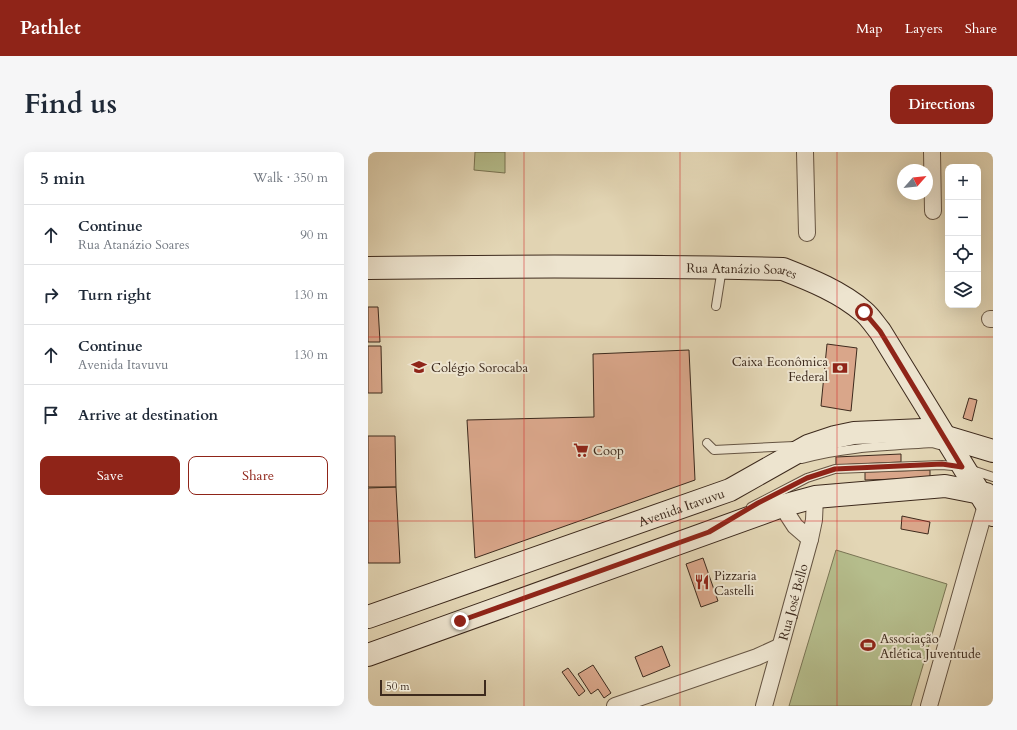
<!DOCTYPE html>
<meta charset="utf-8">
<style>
:root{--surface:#fff;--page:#f6f6f7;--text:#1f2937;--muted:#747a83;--line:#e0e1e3;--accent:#8f2418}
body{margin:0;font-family:Cardo,serif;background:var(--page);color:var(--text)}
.controls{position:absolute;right:12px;top:12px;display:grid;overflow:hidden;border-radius:8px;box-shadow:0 4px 16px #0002}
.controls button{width:36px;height:36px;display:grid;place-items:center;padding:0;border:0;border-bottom:1px solid var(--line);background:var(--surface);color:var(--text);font:20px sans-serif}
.compass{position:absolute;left:529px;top:12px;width:36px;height:36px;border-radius:50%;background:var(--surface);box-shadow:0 4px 16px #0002;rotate:63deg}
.scale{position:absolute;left:12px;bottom:10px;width:106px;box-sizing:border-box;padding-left:4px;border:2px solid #3d2a1d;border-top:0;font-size:11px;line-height:14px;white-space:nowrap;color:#3d2a1d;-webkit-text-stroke:3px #ede4cf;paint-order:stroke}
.stop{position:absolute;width:12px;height:12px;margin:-9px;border:3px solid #8f2418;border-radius:50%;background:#fff}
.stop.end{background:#8f2418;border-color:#fff;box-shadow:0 1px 4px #0008}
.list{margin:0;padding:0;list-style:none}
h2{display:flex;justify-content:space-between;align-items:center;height:52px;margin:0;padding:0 16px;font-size:17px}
h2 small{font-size:13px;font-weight:400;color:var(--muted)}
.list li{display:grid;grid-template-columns:26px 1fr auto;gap:12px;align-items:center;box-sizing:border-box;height:60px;padding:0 16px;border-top:1px solid var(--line)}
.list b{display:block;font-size:15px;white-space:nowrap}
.list p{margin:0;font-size:13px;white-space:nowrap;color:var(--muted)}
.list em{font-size:13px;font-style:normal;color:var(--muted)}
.actions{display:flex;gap:8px;padding:12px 16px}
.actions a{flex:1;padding:9px 0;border:1px solid var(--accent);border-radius:8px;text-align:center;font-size:14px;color:var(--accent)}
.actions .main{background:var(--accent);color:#fff}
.icon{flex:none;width:22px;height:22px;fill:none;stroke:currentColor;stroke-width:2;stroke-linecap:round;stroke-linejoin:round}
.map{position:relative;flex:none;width:625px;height:554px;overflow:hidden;border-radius:8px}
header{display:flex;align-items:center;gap:24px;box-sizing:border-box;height:56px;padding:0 20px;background:var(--accent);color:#fff}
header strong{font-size:19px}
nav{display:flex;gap:22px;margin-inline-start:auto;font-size:14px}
.intro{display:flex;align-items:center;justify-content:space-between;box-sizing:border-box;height:96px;padding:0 24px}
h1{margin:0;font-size:28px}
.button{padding:10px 18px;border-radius:8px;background:var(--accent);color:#fff;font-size:14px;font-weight:700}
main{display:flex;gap:24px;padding:0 24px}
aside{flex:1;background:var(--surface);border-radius:8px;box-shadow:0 4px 16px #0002}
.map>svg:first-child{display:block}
</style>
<header>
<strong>Pathlet</strong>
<nav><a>Map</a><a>Layers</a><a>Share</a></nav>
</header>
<div class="intro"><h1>Find us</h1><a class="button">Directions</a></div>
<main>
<aside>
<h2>5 min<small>Walk · 350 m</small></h2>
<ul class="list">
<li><svg class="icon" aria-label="ahead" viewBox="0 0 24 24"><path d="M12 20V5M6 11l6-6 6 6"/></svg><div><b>Continue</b><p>Rua Atanázio Soares</p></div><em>90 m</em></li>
<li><svg class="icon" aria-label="right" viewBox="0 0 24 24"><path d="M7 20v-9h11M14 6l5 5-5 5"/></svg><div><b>Turn right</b></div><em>130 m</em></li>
<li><svg class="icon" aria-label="ahead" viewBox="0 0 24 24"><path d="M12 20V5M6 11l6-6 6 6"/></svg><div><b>Continue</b><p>Avenida Itavuvu</p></div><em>130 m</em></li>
<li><svg class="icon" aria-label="arrive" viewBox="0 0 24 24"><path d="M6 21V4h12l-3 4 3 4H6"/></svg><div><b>Arrive at destination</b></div></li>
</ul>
<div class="actions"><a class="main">Save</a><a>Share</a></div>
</aside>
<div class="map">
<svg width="625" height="554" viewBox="0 0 625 554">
<rect width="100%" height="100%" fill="#e3d6b5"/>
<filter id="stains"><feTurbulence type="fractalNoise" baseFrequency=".005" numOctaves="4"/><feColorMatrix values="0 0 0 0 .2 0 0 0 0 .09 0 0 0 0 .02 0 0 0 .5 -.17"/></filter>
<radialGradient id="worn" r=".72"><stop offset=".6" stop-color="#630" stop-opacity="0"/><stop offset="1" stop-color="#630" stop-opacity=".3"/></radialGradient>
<!-- green -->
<path fill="#b5bd8c" stroke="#797454" d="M107,0H137V21L106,18Z
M468,398L579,432L543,554H421Z"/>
<!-- building -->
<path fill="#d9a68a" stroke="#3d2a1d" d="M0,155H10L12,190H0Z
M459,192L489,196L483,259L453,254Z
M0,194H13L14,241H0Z
M321,198L327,328L107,406L99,268L226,265L225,202Z
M601,246L609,248L604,269L595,266Z
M0,284H27L28,335H0Z
M533,302V310L468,313V305Z
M562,318V326L497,328V320Z
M28,335L32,411H0V336Z
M534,364L562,370L560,382L533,377Z
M335,406L350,449L333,455L318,412Z
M294,494L302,514L275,525L267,505Z
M225,513L243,541L236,546L230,537L223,542L210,522Z
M200,516L217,539L211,544L194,520Z"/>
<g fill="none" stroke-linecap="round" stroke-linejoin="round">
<!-- lane casing -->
<g stroke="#665543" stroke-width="10">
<path id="lane" d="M348,154L354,116
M339,291L346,298L426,294
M434,307C476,295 520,294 564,291L571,293
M383,355L439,326L467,317L574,313L595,315L625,325"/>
</g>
<!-- street casing -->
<g stroke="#665543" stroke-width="18">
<g id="street">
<path d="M437,0L439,81"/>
<path d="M564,0L565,59"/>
<path d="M622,167H625"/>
<path d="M414,354L427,374L442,387"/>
<path d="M247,554L389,505L411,495"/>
<path id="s1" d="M396,554L442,387L446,368L447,345"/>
<path d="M561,554L618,353"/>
</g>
</g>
<!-- secondary casing -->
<g stroke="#3d2a1d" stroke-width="24">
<g id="secondary">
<path id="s2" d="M0,116C139,114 277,114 415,117C443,128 473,140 496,160C502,165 507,173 512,179L625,363"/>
<path id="s3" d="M0,465L362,338L440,294L467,285L486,281L555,278L625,299"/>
<path d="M0,503L414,354L447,345L577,334L618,342"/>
</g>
</g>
<!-- lane -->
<use href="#lane" stroke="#ede4cf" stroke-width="8"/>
<!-- street -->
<use href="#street" stroke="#ede4cf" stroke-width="16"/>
<!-- secondary -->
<use href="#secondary" stroke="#ede4cf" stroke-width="22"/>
</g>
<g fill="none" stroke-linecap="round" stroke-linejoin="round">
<!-- route -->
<path stroke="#8f2418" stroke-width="5" d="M92,469L341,380L390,351L439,326L467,317L574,312L594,315L512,179L496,160"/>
</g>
<!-- grid -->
<path fill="none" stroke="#d62828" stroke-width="1" stroke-opacity="0.55" d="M156,0V554M312,0V554M469,0V554M0,185H625M0,369H625"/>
<!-- icons -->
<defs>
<g id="school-bare" transform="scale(1.2)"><path d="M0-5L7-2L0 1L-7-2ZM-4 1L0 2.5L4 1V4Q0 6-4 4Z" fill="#8f2418" stroke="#ede4cf" stroke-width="2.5" paint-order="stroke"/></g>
<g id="bank-bare" transform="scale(1.2)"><path d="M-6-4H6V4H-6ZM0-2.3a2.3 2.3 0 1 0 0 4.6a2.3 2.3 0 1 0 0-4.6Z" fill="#8f2418" stroke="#ede4cf" stroke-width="2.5" paint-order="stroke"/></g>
<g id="supermarket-bare" transform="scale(1.2)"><path d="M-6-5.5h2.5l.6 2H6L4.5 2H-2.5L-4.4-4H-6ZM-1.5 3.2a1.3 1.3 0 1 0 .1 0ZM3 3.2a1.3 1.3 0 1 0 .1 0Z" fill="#8f2418" stroke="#ede4cf" stroke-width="2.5" paint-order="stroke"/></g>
<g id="restaurant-bare" transform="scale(1.2)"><path d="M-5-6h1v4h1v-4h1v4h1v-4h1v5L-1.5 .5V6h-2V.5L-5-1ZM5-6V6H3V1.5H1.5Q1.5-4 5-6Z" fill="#8f2418" stroke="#ede4cf" stroke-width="2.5" paint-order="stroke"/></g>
<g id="stadium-bare" transform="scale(1.2)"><path d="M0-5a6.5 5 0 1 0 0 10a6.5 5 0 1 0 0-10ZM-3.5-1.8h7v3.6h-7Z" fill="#8f2418" stroke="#ede4cf" stroke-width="2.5" paint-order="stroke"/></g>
</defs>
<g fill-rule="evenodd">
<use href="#school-bare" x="51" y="215"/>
<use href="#bank-bare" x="472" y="216"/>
<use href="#supermarket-bare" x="213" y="298"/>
<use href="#restaurant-bare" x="334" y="430"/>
<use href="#stadium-bare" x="500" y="493"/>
</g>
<g text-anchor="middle" stroke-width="4" stroke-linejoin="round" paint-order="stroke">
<!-- street labels -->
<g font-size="13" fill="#3d2a1d" stroke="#ede4cf">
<text dy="5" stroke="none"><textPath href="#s2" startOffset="374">Rua Atanázio Soares</textPath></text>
<text dy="5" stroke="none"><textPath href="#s3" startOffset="332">Avenida Itavuvu</textPath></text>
<text dy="5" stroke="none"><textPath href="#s1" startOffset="108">Rua José Bello</textPath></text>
</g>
<!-- poi labels -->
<g font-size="13" fill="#3d2a1d" stroke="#ede4cf" text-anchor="start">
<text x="460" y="214" text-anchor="end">Caixa Econômica<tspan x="460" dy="15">Federal</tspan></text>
<text x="63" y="220">Colégio Sorocaba</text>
<text x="225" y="303">Coop</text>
<text x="346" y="428">Pizzaria<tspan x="346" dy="15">Castelli</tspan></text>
<text x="512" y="491">Associação<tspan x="512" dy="15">Atlética Juventude</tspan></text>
</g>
</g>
<rect width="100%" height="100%" filter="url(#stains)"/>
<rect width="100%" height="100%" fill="url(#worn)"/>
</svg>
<div class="controls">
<button>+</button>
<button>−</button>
<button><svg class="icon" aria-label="locate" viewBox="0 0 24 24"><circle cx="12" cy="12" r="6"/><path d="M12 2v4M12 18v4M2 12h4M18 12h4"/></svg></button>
<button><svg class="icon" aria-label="layers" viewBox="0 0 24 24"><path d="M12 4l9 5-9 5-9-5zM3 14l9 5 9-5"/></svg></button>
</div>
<svg class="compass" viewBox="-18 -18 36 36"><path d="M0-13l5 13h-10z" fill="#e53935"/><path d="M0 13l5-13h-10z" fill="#747a83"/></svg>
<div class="scale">50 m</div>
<div class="stop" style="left:496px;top:160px"></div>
<div class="stop end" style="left:92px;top:469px"></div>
</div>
</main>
